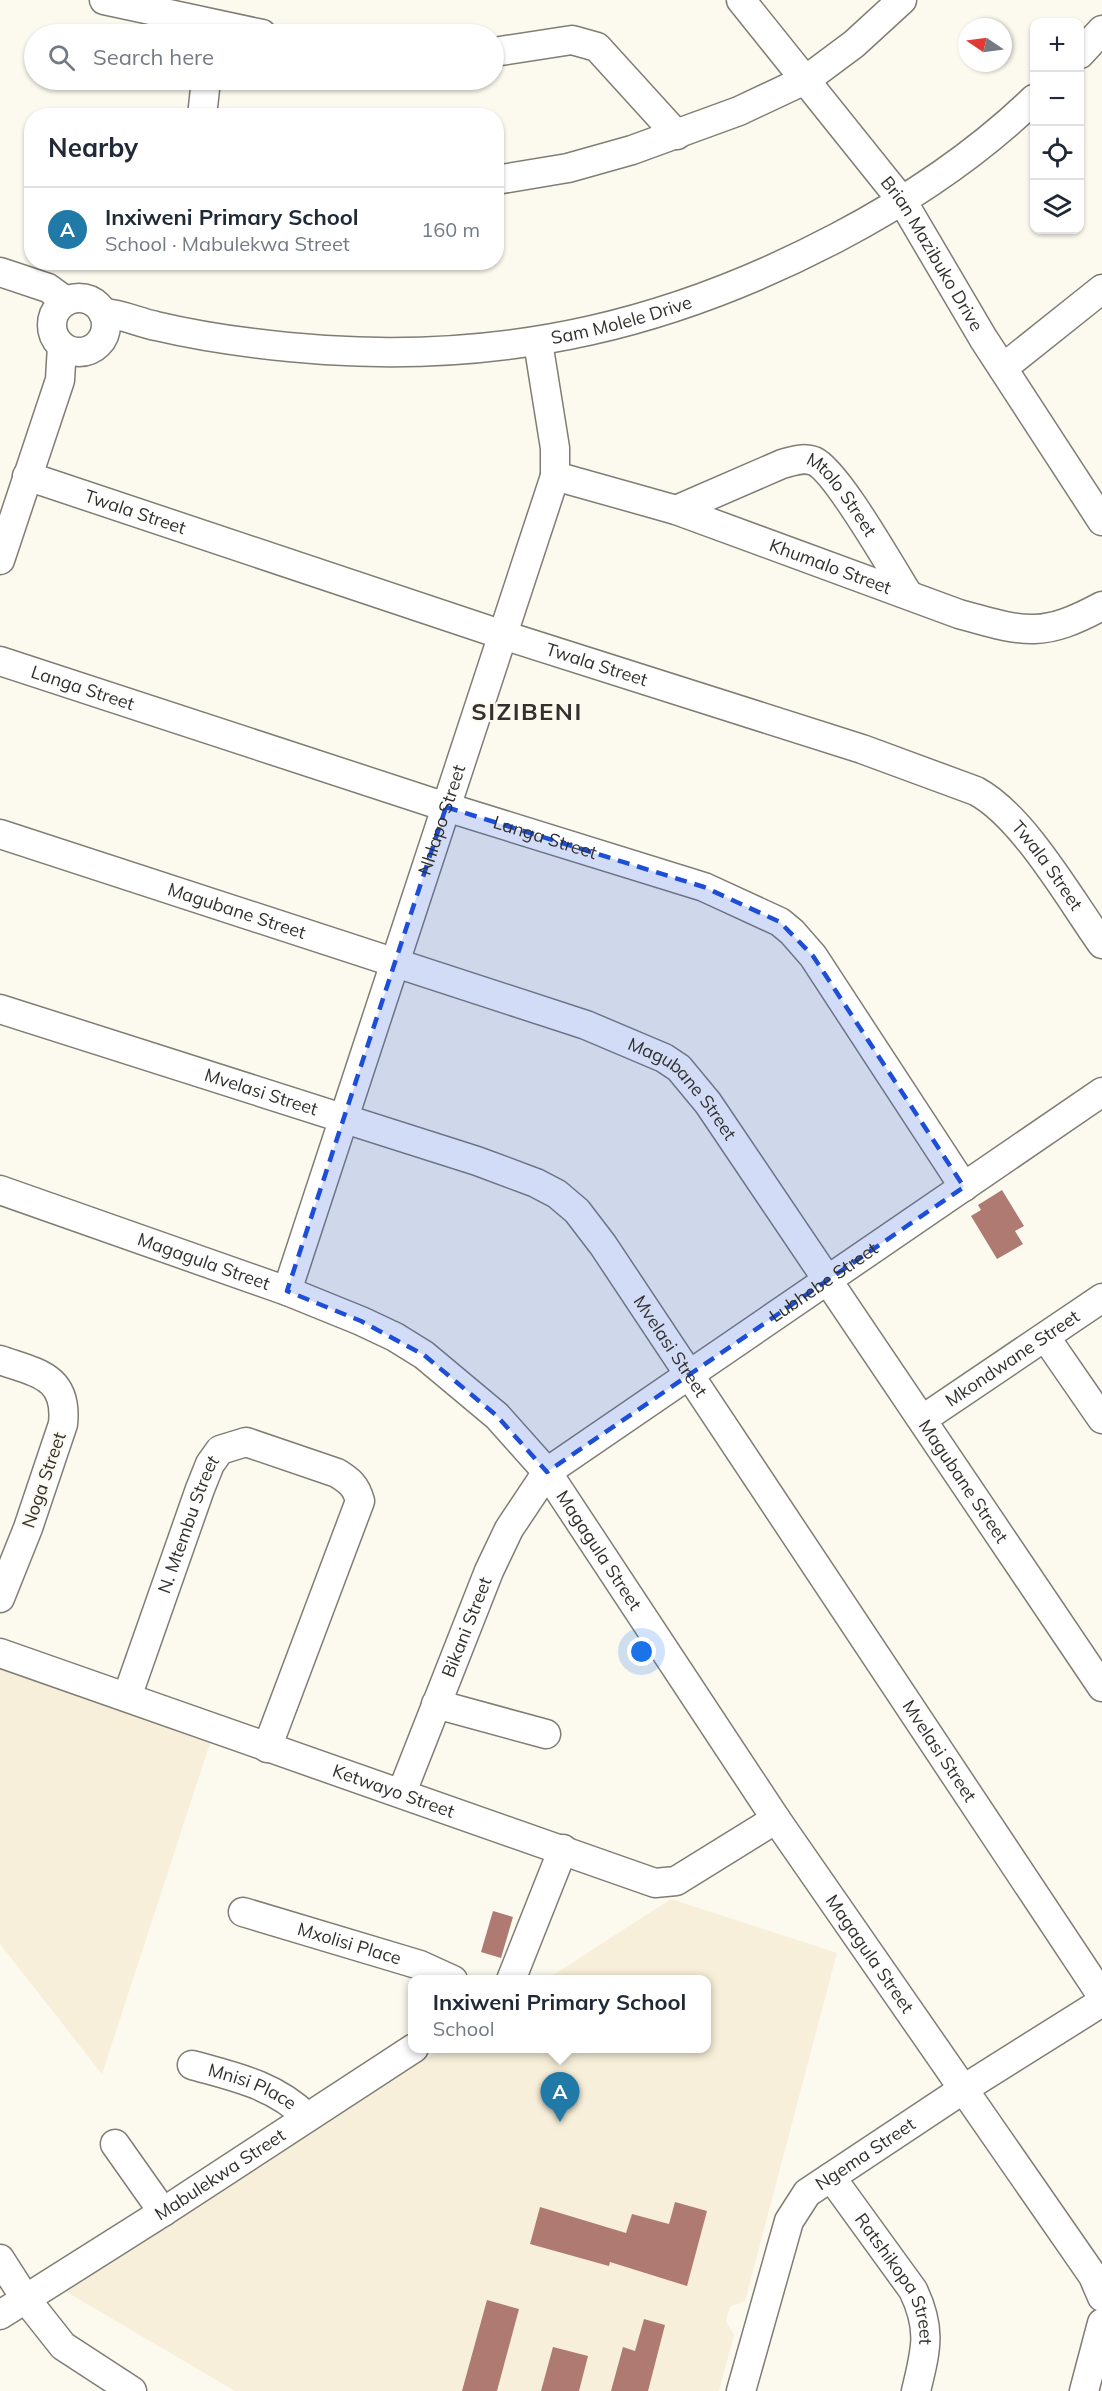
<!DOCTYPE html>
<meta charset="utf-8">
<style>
:root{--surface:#fff;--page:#f2f2f3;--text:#1f2937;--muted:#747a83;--line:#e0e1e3;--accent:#2179a8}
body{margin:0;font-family:Mulish,sans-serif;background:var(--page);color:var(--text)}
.controls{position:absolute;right:18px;top:18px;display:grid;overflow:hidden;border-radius:12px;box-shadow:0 2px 4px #0004}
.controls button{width:54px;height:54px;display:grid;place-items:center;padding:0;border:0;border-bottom:2px solid var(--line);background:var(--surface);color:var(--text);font:30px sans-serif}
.compass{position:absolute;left:958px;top:18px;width:54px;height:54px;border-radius:50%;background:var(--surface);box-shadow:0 2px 4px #0004;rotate:283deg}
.you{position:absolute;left:642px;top:1652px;width:21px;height:21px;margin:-15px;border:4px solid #fff;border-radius:50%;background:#1a73e8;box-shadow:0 0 0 9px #1a73e833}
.badge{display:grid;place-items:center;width:39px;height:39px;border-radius:50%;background:var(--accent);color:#fff;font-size:20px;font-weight:700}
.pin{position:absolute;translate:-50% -50px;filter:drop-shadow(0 2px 3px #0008)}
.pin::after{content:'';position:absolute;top:32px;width:21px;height:18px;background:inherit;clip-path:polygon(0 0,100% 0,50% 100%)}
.popup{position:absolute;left:408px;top:1975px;width:303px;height:78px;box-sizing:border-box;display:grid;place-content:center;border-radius:12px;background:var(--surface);filter:drop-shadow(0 2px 4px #0005);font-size:20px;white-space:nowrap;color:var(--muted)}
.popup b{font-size:22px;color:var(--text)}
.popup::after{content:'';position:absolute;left:50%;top:100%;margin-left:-12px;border:12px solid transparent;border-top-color:var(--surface)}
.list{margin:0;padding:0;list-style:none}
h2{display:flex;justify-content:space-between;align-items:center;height:78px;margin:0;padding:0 24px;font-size:26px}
h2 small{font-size:20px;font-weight:400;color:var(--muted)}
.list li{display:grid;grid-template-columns:39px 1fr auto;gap:18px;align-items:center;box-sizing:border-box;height:84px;padding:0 24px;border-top:2px solid var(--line)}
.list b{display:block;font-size:22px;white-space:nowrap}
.list p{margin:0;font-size:20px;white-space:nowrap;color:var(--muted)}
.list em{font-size:20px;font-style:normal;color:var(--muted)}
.icon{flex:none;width:33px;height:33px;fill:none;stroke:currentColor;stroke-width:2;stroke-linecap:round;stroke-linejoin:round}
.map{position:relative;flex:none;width:1102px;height:2391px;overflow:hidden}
.search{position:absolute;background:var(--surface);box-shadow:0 2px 4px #0004;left:24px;top:24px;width:480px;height:66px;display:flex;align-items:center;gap:15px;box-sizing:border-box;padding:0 21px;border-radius:33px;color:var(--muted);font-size:22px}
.panel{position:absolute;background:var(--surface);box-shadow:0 2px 4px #0004;left:24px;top:108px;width:480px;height:162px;border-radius:24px}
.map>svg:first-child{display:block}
</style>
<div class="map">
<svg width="1102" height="2391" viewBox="0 0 1102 2391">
<rect width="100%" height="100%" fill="#fcf9ef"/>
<!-- education -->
<path fill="#f7efd9" d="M0,1661L212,1737L102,2074L0,1944Z
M671,1899L837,1953L745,2301L730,2307L726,2321L734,2335L719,2391H235L65,2291L441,2049L707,2048V1980L547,1979Z"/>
<!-- building -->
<path fill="#ae7a72" d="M1002,1190L1024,1226L1015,1231L1023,1244L997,1259L971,1216L981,1210L978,1205Z
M493,1911L513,1917L501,1958L481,1952Z
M675,2202L707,2211L687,2286L610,2262L609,2266L530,2244L540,2207L626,2233L632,2214L669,2224Z
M487,2300L519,2309L497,2391H462Z
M644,2319L665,2325L648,2391H611L623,2347L635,2351Z
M553,2347L588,2356L579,2391H541Z"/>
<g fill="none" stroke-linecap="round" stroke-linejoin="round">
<!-- minor casing -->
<g stroke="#807d74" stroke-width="31">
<g id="minor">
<path d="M104,0L262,34"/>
<path id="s1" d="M741,0L903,202L983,338L1102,521"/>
<path d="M494,52L572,40L597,47L677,135"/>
<path d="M1080,54L1102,30"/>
<path d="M202,116L206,80"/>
<path d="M496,180L568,168L632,150L739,111L807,79L854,44L902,0"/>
<path d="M0,272L48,288L66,301"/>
<circle cx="79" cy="325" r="27"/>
<path id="s2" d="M103,313C122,314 137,322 156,326C211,339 268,346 325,350C511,362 673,324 838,237C910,199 975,156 1034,99"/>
<path d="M1003,368L1102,289"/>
<path id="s3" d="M27,476L503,635L862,749L976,791C1023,816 1070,899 1102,944"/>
<path id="s4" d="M555,476L676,510L959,614C1024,632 1041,639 1102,606"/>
<path id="s5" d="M676,510L782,464C793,461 803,457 814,461C837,471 892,569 908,594"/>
<path d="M0,560L60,380L62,346"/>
<path id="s6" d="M0,661L446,807L704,887L780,922L792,932L813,956L964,1187"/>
<path id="s7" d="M0,834L586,1025L664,1058L679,1068L708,1103L1102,1687"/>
<path id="s8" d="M0,1009L477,1161L536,1183L557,1194L577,1211L603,1245L1102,1996"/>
<path id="s9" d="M0,1190L287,1291L361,1321L395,1337L424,1355L497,1416L547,1472L776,1819L1093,2276L1102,2297"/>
<path id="s10" d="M287,1291L555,476V448L538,342"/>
<path d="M1046,1338L1102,1419"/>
<path d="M0,1360C37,1373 68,1376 63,1424L28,1528L0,1598"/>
<path id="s11" d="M923,1419L1102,1298"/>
<path id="s12" d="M0,1653L655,1883L676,1881L776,1819"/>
<path id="s13" d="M127,1697L200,1489L210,1464L220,1450L246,1442L337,1473C350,1481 356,1486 360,1501L267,1748"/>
<path d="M436,1704L546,1734"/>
<path id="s14" d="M402,1792L489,1571L509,1529L547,1472L1102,1092"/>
<path id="s15" d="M243,1912L420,1965L453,1980"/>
<path d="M511,1980L563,1849"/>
<path id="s16" d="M192,2065C235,2077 275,2085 307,2117"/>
<path d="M115,2144L163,2212"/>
<path id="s17" d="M831,2177L913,2290C932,2329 926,2350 916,2391"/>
<path d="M0,2259L25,2298L63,2346L132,2391"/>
<path id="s18" d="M0,2315L163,2212L414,2048"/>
<path id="s19" d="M741,2391L789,2221L807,2193L962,2090L1102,2002"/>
<path d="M1084,2391L1102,2323"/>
</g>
</g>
<!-- minor -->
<use href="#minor" stroke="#fff" stroke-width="28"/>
</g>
<!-- marked area -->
<path fill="#1d4ed8" fill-opacity="0.2" stroke="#1d4ed8" stroke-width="4.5" stroke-dasharray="12 8" stroke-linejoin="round" d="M446,807L704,887L780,922L813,956L964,1187L547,1472L497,1416L424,1355L361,1321L287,1291Z"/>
<g text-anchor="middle" stroke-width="4.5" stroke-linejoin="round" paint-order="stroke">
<!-- street labels -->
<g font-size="18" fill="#32312d" stroke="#fcf9ef">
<text dy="6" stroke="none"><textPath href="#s1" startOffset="318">Brian Mazibuko Drive</textPath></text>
<text dy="6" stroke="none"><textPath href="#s2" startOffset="525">Sam Molele Drive</textPath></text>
<text dy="6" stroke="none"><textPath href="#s5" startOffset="192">Mtolo Street</textPath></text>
<text dy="6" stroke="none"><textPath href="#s3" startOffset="114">Twala Street</textPath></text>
<text dy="6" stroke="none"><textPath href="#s4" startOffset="290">Khumalo Street</textPath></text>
<text dy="6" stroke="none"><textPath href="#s3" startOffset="600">Twala Street</textPath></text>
<text dy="6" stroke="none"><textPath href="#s6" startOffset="87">Langa Street</textPath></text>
<text dy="6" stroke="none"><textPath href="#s10" startOffset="496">Nhlapo Street</textPath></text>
<text dy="6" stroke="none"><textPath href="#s6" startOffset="573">Langa Street</textPath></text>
<text dy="6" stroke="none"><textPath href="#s3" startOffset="1104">Twala Street</textPath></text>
<text dy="6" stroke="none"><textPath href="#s7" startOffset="249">Magubane Street</textPath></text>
<text dy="6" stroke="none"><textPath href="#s7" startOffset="735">Magubane Street</textPath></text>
<text dy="6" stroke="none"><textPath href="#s8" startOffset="274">Mvelasi Street</textPath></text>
<text dy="6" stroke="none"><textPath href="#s9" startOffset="216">Magagula Street</textPath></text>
<text dy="6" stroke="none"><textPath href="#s14" startOffset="688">Lubhebe Street</textPath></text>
<text dy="6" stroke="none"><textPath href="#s8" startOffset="778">Mvelasi Street</textPath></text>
<text dy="6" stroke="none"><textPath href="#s11" startOffset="108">Mkondwane Street</textPath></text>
<text transform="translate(44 1480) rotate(-71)" y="6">Noga Street</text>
<text dy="6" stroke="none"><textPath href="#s7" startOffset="1221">Magubane Street</textPath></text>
<text dy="6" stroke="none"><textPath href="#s13" startOffset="183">N. Mtembu Street</textPath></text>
<text dy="6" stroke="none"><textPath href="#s9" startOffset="720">Magagula Street</textPath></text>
<text dy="6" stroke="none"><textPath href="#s14" startOffset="177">Bikani Street</textPath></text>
<text dy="6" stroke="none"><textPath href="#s8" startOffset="1264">Mvelasi Street</textPath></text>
<text dy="6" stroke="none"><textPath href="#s12" startOffset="417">Ketwayo Street</textPath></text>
<text dy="6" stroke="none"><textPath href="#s15" startOffset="111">Mxolisi Place</textPath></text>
<text dy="6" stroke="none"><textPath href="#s9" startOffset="1206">Magagula Street</textPath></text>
<text dy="6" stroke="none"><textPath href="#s16" startOffset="64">Mnisi Place</textPath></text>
<text dy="6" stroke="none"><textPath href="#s19" startOffset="280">Ngema Street</textPath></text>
<text dy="6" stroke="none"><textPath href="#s18" startOffset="261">Mabulekwa Street</textPath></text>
<text dy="6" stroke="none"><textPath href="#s17" startOffset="122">Ratshikopa Street</textPath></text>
</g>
<!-- district labels -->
<g font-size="24" font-weight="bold" letter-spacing="1.5" fill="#32312d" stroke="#fcf9ef">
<text x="527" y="720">SIZIBENI</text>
</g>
</g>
</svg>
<div class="controls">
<button>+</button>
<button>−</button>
<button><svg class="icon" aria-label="locate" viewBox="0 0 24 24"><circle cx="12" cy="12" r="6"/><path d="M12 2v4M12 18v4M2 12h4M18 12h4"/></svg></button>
<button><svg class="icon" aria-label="layers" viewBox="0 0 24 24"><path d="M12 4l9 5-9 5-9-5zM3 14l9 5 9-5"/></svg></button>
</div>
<svg class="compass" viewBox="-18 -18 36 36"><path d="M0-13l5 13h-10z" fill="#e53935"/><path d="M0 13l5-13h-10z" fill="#747a83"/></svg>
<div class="you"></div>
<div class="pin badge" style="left:560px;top:2122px">A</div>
<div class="popup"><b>Inxiweni Primary School</b>School</div>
<div class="search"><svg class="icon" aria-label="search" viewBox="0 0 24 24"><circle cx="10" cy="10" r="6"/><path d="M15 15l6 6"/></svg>Search here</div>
<section class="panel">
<h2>Nearby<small></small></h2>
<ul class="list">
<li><span class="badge">A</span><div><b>Inxiweni Primary School</b><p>School · Mabulekwa Street</p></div><em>160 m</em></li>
</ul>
</section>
</div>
